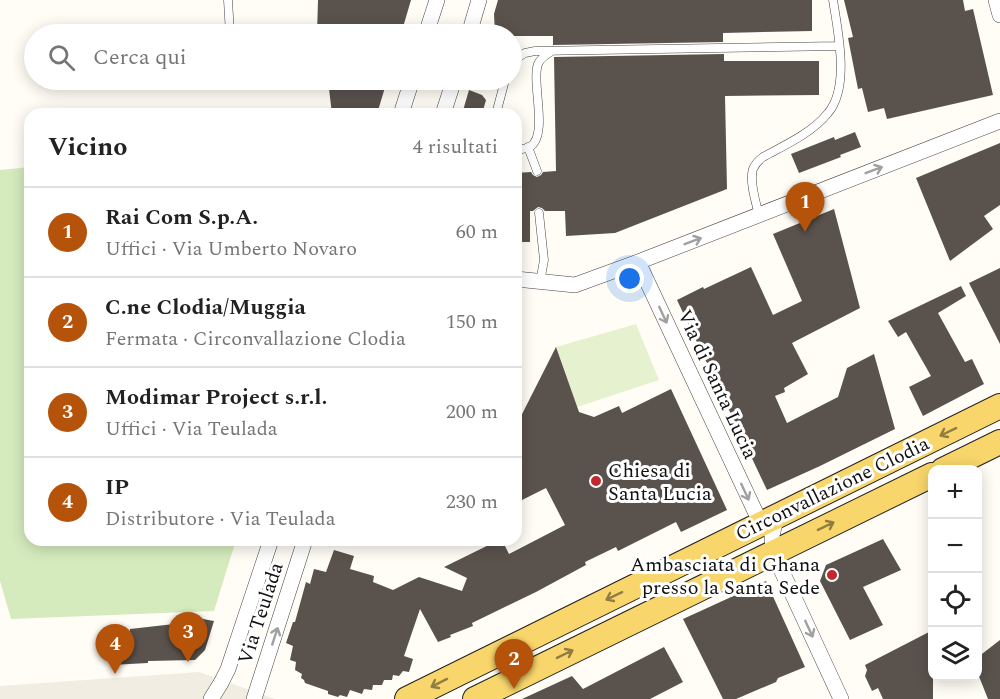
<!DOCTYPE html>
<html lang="it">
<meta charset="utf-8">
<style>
:root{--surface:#fff;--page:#f2f2f2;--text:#222;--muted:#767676;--line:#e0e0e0;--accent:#b45309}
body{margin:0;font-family:Spectral,serif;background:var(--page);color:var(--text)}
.controls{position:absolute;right:18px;bottom:18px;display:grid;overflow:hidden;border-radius:12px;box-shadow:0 3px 15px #0003}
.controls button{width:54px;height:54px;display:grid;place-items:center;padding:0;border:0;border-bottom:2px solid var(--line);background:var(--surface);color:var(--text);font:30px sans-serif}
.you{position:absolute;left:630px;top:279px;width:21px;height:21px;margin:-15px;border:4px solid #fff;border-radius:50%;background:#1a73e8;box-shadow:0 0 0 9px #1a73e833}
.badge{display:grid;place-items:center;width:39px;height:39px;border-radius:50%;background:var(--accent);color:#fff;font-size:20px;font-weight:700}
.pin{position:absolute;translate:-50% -50px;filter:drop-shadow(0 2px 3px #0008)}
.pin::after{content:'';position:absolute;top:32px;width:21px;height:18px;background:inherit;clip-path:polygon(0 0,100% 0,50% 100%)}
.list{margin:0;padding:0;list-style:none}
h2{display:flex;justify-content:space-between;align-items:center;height:78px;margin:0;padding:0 24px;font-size:26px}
h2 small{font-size:20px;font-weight:400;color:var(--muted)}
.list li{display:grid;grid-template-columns:39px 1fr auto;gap:18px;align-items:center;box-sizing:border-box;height:90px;padding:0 24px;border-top:2px solid var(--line)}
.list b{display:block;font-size:22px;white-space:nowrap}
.list p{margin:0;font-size:20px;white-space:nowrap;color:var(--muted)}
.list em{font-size:20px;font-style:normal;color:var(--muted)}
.icon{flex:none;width:33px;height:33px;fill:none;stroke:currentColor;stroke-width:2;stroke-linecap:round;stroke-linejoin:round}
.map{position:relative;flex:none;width:1000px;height:699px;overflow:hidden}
.search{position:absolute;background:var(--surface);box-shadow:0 3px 15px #0003;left:24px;top:24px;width:498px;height:66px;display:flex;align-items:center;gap:15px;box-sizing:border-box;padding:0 21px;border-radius:33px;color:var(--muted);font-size:22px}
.panel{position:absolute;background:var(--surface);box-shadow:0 3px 15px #0003;left:24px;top:108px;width:498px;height:438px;border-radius:18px}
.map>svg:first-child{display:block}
</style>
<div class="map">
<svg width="1000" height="699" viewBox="0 0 1000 699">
<rect width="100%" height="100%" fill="#fffdf5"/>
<!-- green -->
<path fill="#d5ebbd" d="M30,167V540H236L214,611L11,619L0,581V170Z"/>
<!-- pitch -->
<path fill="#e6f2cf" d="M636,324L659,380L577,407L556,347Z"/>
<!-- plaza -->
<path fill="#f1ede2" d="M199,672L275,699H0V686Z"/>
<!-- building -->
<path fill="#5a524d" d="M318,0H411L401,34H317Z
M498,0H812V31L723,33V42L553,45V36H512V34H495L494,14Z
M844,0H963L965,11L973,9L993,95L887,119L884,108L868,112L862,88L858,89L848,38L853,37Z
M724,54V61H819V95L725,96L727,189L615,233L566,236L565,211H545L542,208L538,207L533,211H530V242H516V173L531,172L533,175L537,177L541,175L543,172L556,171L554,57Z
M328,80H371L386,84L377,114H332Z
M469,90L482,95L486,100L482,114H462Z
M855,132L861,147L840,155L841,157L799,173L791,154L834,137L835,140Z
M1000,143V205L984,216L993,229L950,261L916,178Z
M834,209L860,308L792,343L808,374L784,388L785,392L775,396L787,423L838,397L847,368L874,354L895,429L820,466L767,490L677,300L703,287L704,289L751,267L773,315L802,301L773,234Z
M1000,268V344L969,283Z
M961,286L966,296L938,313L965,362L972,359L984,384L923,416L909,387L931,376L906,332L898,337L888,321Z
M556,347L579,412L594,417L619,406L622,413L671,389L727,510L681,532L676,522L618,551L616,547L585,562L586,565L536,592L472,623L473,626L450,635L451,637L438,642L420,609L404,656L413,659L409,672L403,671L399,676L393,675L392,680H384L382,685H373L372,690L364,689L362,694L350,690L347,697L340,695L338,697L328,694V691L305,683L304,680L301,678L302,674L295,670L296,662L290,660L293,646L286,643L293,622H295L306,582L310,584L314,569L326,572L334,550L354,556L350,569L374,576L373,582L393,590L419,577L462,591L467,578L444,567L499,540H502L509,554L565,525L546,488L516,503V426Z
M883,539L901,570L863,587L883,625L850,640L820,581L826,565Z
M766,581L805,667L778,678L776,682L736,699H723L683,619Z
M192,617L214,621L205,650L195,660L148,661V663L111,665L110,635H118L119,632H130V629L183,623Z
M929,632L933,641V699H883L878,688L872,691L865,676L867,670L865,665Z
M1000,640V699H988L978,674V657Z
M664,647L683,682L650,699H522L572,676L583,689Z"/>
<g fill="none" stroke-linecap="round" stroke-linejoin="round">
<!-- service casing -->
<g stroke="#444" stroke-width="9">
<path id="service" d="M228,0L230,34
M512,61L525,53L535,51L839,46
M496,114L505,80
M528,147L537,171
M516,150C520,149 526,149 530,147C549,135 531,82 538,64C540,59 547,54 552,51
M539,213L544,260L540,282
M759,215C756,203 749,181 753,169C755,164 759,160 763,157C785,145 812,133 828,113C850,87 838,32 833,0"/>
</g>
<!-- minor casing -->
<g stroke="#444" stroke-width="16">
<path id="minor" d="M996,0L1000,15
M426,34L437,0
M469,34L479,0
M401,114L412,80
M443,114L454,80
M638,262L761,524
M516,279L575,285L638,262L1000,121
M777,516L772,535L773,552L841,699
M211,699L221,683L228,669L271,540
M254,699L305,540"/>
</g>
<!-- primary casing -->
<g stroke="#222" stroke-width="26">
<path id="primary" d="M943,470L1000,442
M407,699L1000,406
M475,699L932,475"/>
</g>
<!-- service -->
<use href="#service" stroke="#fff" stroke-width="8"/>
<!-- minor -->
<use href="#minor" stroke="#fff" stroke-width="15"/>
<!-- primary -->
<use href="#primary" stroke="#f9d66b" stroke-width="24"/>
</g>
<!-- one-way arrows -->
<defs><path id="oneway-shaft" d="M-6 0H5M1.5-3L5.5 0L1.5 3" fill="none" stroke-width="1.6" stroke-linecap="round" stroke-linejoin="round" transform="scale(1.5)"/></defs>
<g stroke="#a0a0a0">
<use href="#oneway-shaft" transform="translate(874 170) rotate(-21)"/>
<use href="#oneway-shaft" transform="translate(693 241) rotate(-21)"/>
<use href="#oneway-shaft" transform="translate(663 315) rotate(65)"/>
<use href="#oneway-shaft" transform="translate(745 492) rotate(65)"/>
<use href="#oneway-shaft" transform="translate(809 629) rotate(65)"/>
<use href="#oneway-shaft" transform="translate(275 636) rotate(-72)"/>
</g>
<g stroke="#917d42">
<use href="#oneway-shaft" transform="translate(948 432) rotate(154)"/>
<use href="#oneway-shaft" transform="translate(826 526) rotate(-26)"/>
<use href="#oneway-shaft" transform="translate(614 596) rotate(154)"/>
<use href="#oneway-shaft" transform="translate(565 654) rotate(-26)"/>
<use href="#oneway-shaft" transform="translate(439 683) rotate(153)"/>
</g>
<!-- markers -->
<g fill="#c4262e" stroke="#fff" stroke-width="2">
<circle cx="596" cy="481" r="6"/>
<circle cx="832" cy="575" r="6"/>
</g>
<g text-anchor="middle" stroke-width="6" stroke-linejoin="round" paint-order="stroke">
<!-- street labels -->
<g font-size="20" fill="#111" stroke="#fff">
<text transform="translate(718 384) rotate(65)" y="7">Via di Santa Lucia</text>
<text transform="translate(832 488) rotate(-26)" y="7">Circonvallazione Clodia</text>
<text transform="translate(260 613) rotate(-72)" y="7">Via Teulada</text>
</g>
<!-- poi labels -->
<g font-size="20" fill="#111" stroke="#fff" text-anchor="start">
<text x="608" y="477">Chiesa di<tspan x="608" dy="23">Santa Lucia</tspan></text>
<text x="820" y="571" text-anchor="end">Ambasciata di Ghana<tspan x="820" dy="23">presso la Santa Sede</tspan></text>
</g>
</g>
</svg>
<div class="controls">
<button>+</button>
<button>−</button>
<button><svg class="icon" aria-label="locate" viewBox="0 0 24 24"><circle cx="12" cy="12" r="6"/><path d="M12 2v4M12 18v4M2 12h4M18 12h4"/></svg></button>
<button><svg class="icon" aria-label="layers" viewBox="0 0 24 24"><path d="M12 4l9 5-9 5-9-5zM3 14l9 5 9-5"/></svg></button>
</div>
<div class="you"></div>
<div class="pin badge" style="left:805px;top:232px">1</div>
<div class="pin badge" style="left:514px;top:689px">2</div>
<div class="pin badge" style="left:188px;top:662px">3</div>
<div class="pin badge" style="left:115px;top:674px">4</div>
<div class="search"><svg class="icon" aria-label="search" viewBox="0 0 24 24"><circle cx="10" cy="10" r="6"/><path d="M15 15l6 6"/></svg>Cerca qui</div>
<section class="panel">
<h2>Vicino<small>4 risultati</small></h2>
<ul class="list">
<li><span class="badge">1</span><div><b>Rai Com S.p.A.</b><p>Uffici · Via Umberto Novaro</p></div><em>60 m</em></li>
<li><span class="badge">2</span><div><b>C.ne Clodia/Muggia</b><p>Fermata · Circonvallazione Clodia</p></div><em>150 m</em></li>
<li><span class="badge">3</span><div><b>Modimar Project s.r.l.</b><p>Uffici · Via Teulada</p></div><em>200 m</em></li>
<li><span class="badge">4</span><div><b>IP</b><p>Distributore · Via Teulada</p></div><em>230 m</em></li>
</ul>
</section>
</div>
